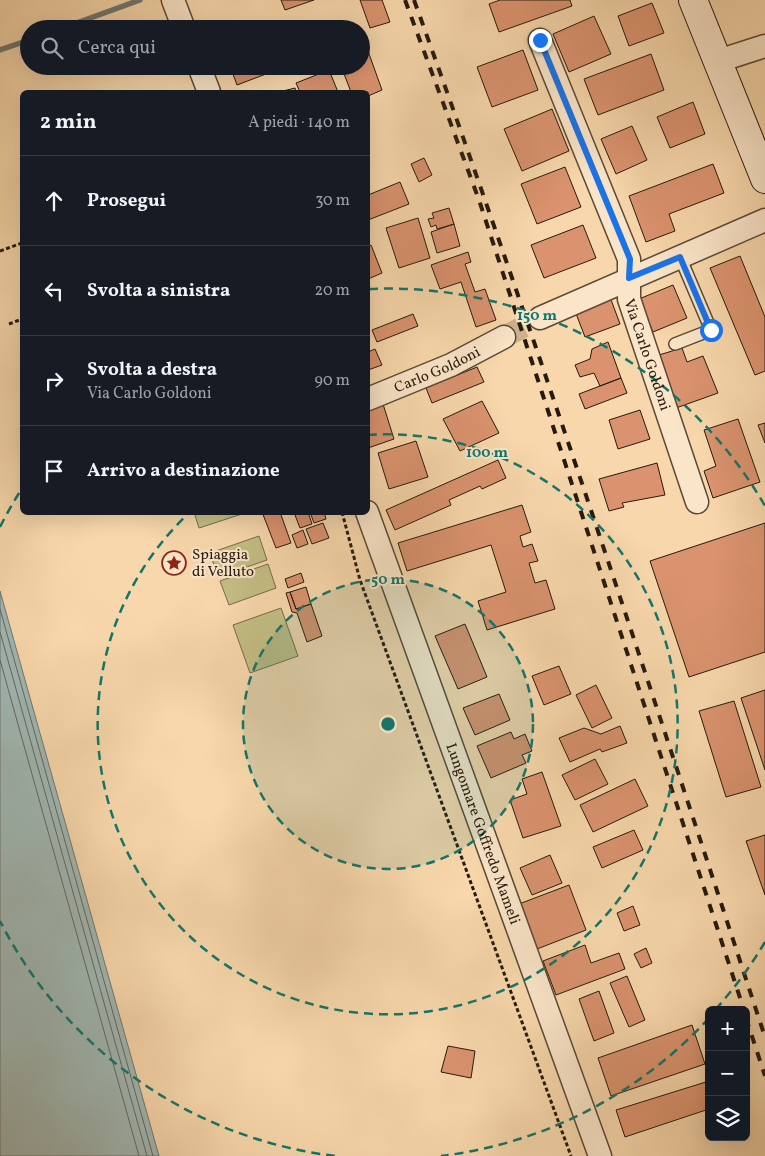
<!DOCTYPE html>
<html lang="it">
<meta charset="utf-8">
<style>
:root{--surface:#171b24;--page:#242831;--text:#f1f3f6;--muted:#9ea1a6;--line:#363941}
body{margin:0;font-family:Vollkorn,serif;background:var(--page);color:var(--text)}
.controls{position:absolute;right:15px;bottom:15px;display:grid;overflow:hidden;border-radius:8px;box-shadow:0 5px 20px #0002}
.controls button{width:45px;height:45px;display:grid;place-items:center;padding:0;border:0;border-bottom:1px solid var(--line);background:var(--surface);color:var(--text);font:25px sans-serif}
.stop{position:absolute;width:15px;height:15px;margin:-11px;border:4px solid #1a73e8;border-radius:50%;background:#fff}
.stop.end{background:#1a73e8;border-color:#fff;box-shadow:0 1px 5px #0008}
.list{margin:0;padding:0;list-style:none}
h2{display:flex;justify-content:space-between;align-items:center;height:65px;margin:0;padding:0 20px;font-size:21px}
h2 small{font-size:16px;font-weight:400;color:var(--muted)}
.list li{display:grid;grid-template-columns:32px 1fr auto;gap:15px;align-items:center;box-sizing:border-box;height:90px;padding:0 20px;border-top:1px solid var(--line)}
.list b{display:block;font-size:19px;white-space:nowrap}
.list p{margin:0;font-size:16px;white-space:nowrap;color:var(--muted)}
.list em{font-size:16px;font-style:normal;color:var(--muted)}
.icon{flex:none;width:28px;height:28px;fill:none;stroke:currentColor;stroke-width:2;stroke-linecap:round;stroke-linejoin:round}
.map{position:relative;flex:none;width:765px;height:1156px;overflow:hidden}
.search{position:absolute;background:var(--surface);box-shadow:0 5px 20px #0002;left:20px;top:20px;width:350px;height:55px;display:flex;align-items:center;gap:12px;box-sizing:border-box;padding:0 18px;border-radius:28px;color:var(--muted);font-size:19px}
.panel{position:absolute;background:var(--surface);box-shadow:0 5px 20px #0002;left:20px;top:90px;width:350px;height:425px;border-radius:8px}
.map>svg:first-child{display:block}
</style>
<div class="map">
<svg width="765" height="1156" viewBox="0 0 765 1156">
<rect width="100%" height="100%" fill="#f7d7ab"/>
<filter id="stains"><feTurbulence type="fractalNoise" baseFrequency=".004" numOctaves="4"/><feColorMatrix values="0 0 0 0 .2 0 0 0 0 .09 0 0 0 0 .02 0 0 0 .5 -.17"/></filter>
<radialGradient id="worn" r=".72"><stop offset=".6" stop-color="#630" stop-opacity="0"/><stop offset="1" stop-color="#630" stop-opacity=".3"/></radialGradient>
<!-- green -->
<path fill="#c3bd84" stroke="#746c4a" d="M194,512H245V513L199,528Z
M259,536L267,560L218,577L210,553Z
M268,564L276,588L229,605L220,581Z
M281,608L298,656L250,673L233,625Z"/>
<!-- water -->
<path fill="#a0b7b2" stroke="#6f7871" d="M0,591L159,1156H0Z"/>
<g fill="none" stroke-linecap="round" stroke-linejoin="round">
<!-- shore -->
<path stroke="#636860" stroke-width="1" d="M0,609L153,1156
M0,632L147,1156
M0,660L139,1156"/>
<!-- stream -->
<path stroke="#6f7871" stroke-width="5.5" d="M60,29L140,0
M0,50L29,40"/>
</g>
<!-- building -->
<path fill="#da936e" stroke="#261a0f" d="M281,0H314L285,10Z
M360,0H382L390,22L370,28Z
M500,0H570L572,6L499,32L489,4Z
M652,3L664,33L629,46L618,16Z
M594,16L611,54L569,72L553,34Z
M307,21L310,29H286Z
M523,50L538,90L492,107L477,67Z
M368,51L382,90L368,96V92H351L341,66H361V54Z
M651,54L664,90L598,115L584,79Z
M230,66H287L237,85Z
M329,70L338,92H300L296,83Z
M295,88L296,92H279Z
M693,102L705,134L670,148L657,117Z
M552,109L569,151L522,171L504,129Z
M632,126L647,160L616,174L601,139Z
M424,158L432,175L419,182L411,164Z
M713,164L724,193L669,214L675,231L646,242L629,196Z
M565,167L581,207L537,224L521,184Z
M400,182L409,204L368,220V195Z
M449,208L454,224L437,229L436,225L431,227L428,219L434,218L432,213Z
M418,218L430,258L399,268L386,228Z
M454,224L460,246L437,253L431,232Z
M583,225L596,258L544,278L531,245Z
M371,245L382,273L368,279V247Z
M468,252L471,262L465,264L475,292L485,289L496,320L476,327L461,282L440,289L431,265Z
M740,256L765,317V371L755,375L710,268Z
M673,285L687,318L653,332L639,299Z
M610,297L620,324L585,337L575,311Z
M413,314L418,326L377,342L372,330Z
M608,342L621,378L600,386L594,373L580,377L575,365L590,359L592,349Z
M682,348L687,362L703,356L718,393L676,408L659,355Z
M375,349L382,365L368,370V352Z
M477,367L484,382L432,403L426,388Z
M621,378L627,393L585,409L579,394Z
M482,401L499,433L460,451L443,419Z
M383,404L394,439L368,448V409Z
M640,410L650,439L618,449L609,420Z
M738,419L760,482L713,498L704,471L716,466L704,430Z
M765,423V443L758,425Z
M416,441L428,477L389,489L378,453Z
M498,460L506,478L482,489L480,486L449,500L451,505L395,530L386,510Z
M657,463L665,495L622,503L624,507L609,511L599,479Z
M522,505L531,532L520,536L523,547L532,544L538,561L529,563L535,583L546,580L555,609L487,630L478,601L506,592L491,545L407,571L398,543Z
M262,512H280L291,543L276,548Z
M302,512H308L312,524L300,528L295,515Z
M310,512H324L326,519L314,523Z
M323,523L329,538L312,544L306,529Z
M765,523V652L689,677L650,561Z
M303,530L308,544L297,548L292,535Z
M301,573L304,582L288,588L285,579Z
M306,587L311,604L296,609L290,592Z
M290,592L296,609L311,604L322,636L307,642L297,613L292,612L286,593Z
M465,624L487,677L458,689L435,636Z
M559,666L571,694L544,705L532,676Z
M596,685L612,718L592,728L576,695Z
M765,690V770L741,698Z
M499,694L510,720L475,735L463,708Z
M734,701L761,787L726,797L699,711Z
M620,726L627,743L602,752L600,749L570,762L559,738L584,728L601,734Z
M511,732L514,739L525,734L532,751L522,755L526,763L491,778L477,746Z
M595,759L608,784L575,800L562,775Z
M542,772L561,826L523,838L510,800L527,794L522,779Z
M635,779L648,806L593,832L580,805Z
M634,830L643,850L602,868L593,847Z
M765,835V895L746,841Z
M550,855L562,883L532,895L520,868Z
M569,885L586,930L537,949L519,904Z
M633,906L640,925L624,931L617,913Z
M585,945L591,963L619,953L625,969L556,995L543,961Z
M646,948L652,963L641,968L634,954Z
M627,976L645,1020L629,1027L610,983Z
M599,991L614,1033L594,1041L579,999Z
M692,1025L705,1064L611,1096L598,1058Z
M448,1046L475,1051L471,1078L441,1072Z
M709,1081V1109L625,1137L616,1110Z"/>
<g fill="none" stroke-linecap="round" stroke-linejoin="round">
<!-- street-tunnel -->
<path stroke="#cdb18c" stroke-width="22" stroke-dasharray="22 11" stroke-linecap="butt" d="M504,337L540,318"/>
<!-- lane casing -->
<g stroke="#5a4936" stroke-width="14">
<path id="lane" d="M675,344L711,330L680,257"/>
</g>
<!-- street casing -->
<g stroke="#5a4936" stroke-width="25">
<g id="street">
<path d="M173,0L184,29"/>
<path id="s1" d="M540,40L629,259V299L697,502"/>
<path d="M718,61L765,46"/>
<path d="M199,66L209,92"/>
<path d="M540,318L765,220"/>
<path id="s2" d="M368,399L451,365L504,337"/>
<path id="s3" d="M367,512L600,1156"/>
</g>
</g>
<!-- secondary casing -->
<g stroke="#261a0f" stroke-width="30">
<path id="secondary" d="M693,0L765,179"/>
</g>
<!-- path -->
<path stroke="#261a0f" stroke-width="3" stroke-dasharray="4 2.5" stroke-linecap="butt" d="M0,251L22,243
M9,324L22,319
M342,512L360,580L571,1156"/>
<!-- lane -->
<use href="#lane" stroke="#fae5c8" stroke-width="11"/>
<!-- street -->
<use href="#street" stroke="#fae5c8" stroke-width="22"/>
<!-- secondary -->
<use href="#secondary" stroke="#fae5c8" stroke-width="28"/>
<!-- rail -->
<path stroke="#261a0f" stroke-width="4" stroke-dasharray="9 9" stroke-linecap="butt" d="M405,0L479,200L744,1010
M414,0C538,343 651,690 765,1037
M746,1018L765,1076"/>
</g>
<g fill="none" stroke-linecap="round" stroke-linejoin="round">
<!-- route -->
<path stroke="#1a73e8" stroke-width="6" d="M540,40L630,259L629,278L680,257L711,330"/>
</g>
<!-- distance rings -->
<circle cx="388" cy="724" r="145" fill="#0f766e" fill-opacity=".12"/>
<g fill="none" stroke="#0f766e" stroke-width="2.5" stroke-dasharray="9 6">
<circle cx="388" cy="724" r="145"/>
<path d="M368 435A290 290 0 1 1 188 514"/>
<path d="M765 942A435 435 0 0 1 716 1009M709 1018A435 435 0 0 1 441 1156M335 1156A435 435 0 0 1 0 921M0 527A435 435 0 0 1 21 490M369 289A435 435 0 0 1 765 506"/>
</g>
<!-- icons -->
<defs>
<g id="sight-ring" transform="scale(1.25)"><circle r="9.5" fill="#fae5c8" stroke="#8f2418" stroke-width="1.5"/><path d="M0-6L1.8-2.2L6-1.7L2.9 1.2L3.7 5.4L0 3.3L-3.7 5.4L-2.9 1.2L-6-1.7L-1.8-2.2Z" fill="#8f2418"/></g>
</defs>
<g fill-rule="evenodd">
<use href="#sight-ring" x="174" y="563"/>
</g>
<g text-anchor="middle" stroke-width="4" stroke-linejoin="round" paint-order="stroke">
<!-- street labels -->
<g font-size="15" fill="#261a0f" stroke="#fae5c8">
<text dy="5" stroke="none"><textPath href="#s1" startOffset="335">Via Carlo Goldoni</textPath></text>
<text dy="5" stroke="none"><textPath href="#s2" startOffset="75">Carlo Goldoni</textPath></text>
<text dy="5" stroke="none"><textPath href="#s3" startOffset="342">Lungomare Goffredo Mameli</textPath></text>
</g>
<!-- poi labels -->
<g font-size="15" fill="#261a0f" stroke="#fae5c8" text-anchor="start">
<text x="192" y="559">Spiaggia<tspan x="192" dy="17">di Velluto</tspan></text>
</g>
</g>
<circle cx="388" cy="724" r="8" fill="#0f766e" stroke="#fae5c8" stroke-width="2.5"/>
<g font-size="15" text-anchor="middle" font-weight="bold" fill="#0f766e" stroke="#fae5c8" stroke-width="4" stroke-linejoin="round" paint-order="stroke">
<text x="537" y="320">150 m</text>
<text x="487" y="457">100 m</text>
<text x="388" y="584">50 m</text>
</g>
<rect width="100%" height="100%" filter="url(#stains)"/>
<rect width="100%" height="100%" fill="url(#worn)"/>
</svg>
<div class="controls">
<button>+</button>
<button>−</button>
<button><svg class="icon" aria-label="layers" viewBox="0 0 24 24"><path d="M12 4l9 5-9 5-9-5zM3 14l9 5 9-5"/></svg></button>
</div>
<div class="stop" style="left:711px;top:330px"></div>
<div class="stop end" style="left:540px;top:40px"></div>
<div class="search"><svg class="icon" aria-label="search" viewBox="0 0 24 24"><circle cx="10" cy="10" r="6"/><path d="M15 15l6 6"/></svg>Cerca qui</div>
<section class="panel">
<h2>2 min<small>A piedi · 140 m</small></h2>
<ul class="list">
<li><svg class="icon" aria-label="ahead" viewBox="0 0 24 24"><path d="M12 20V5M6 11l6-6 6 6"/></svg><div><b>Prosegui</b></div><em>30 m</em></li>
<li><svg class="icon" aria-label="left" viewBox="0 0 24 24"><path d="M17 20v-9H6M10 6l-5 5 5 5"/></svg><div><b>Svolta a sinistra</b></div><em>20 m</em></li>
<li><svg class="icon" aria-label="right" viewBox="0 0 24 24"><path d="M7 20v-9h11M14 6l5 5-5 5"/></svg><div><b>Svolta a destra</b><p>Via Carlo Goldoni</p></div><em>90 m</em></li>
<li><svg class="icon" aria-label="arrive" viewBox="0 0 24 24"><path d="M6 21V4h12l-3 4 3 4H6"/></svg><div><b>Arrivo a destinazione</b></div></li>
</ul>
</section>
</div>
